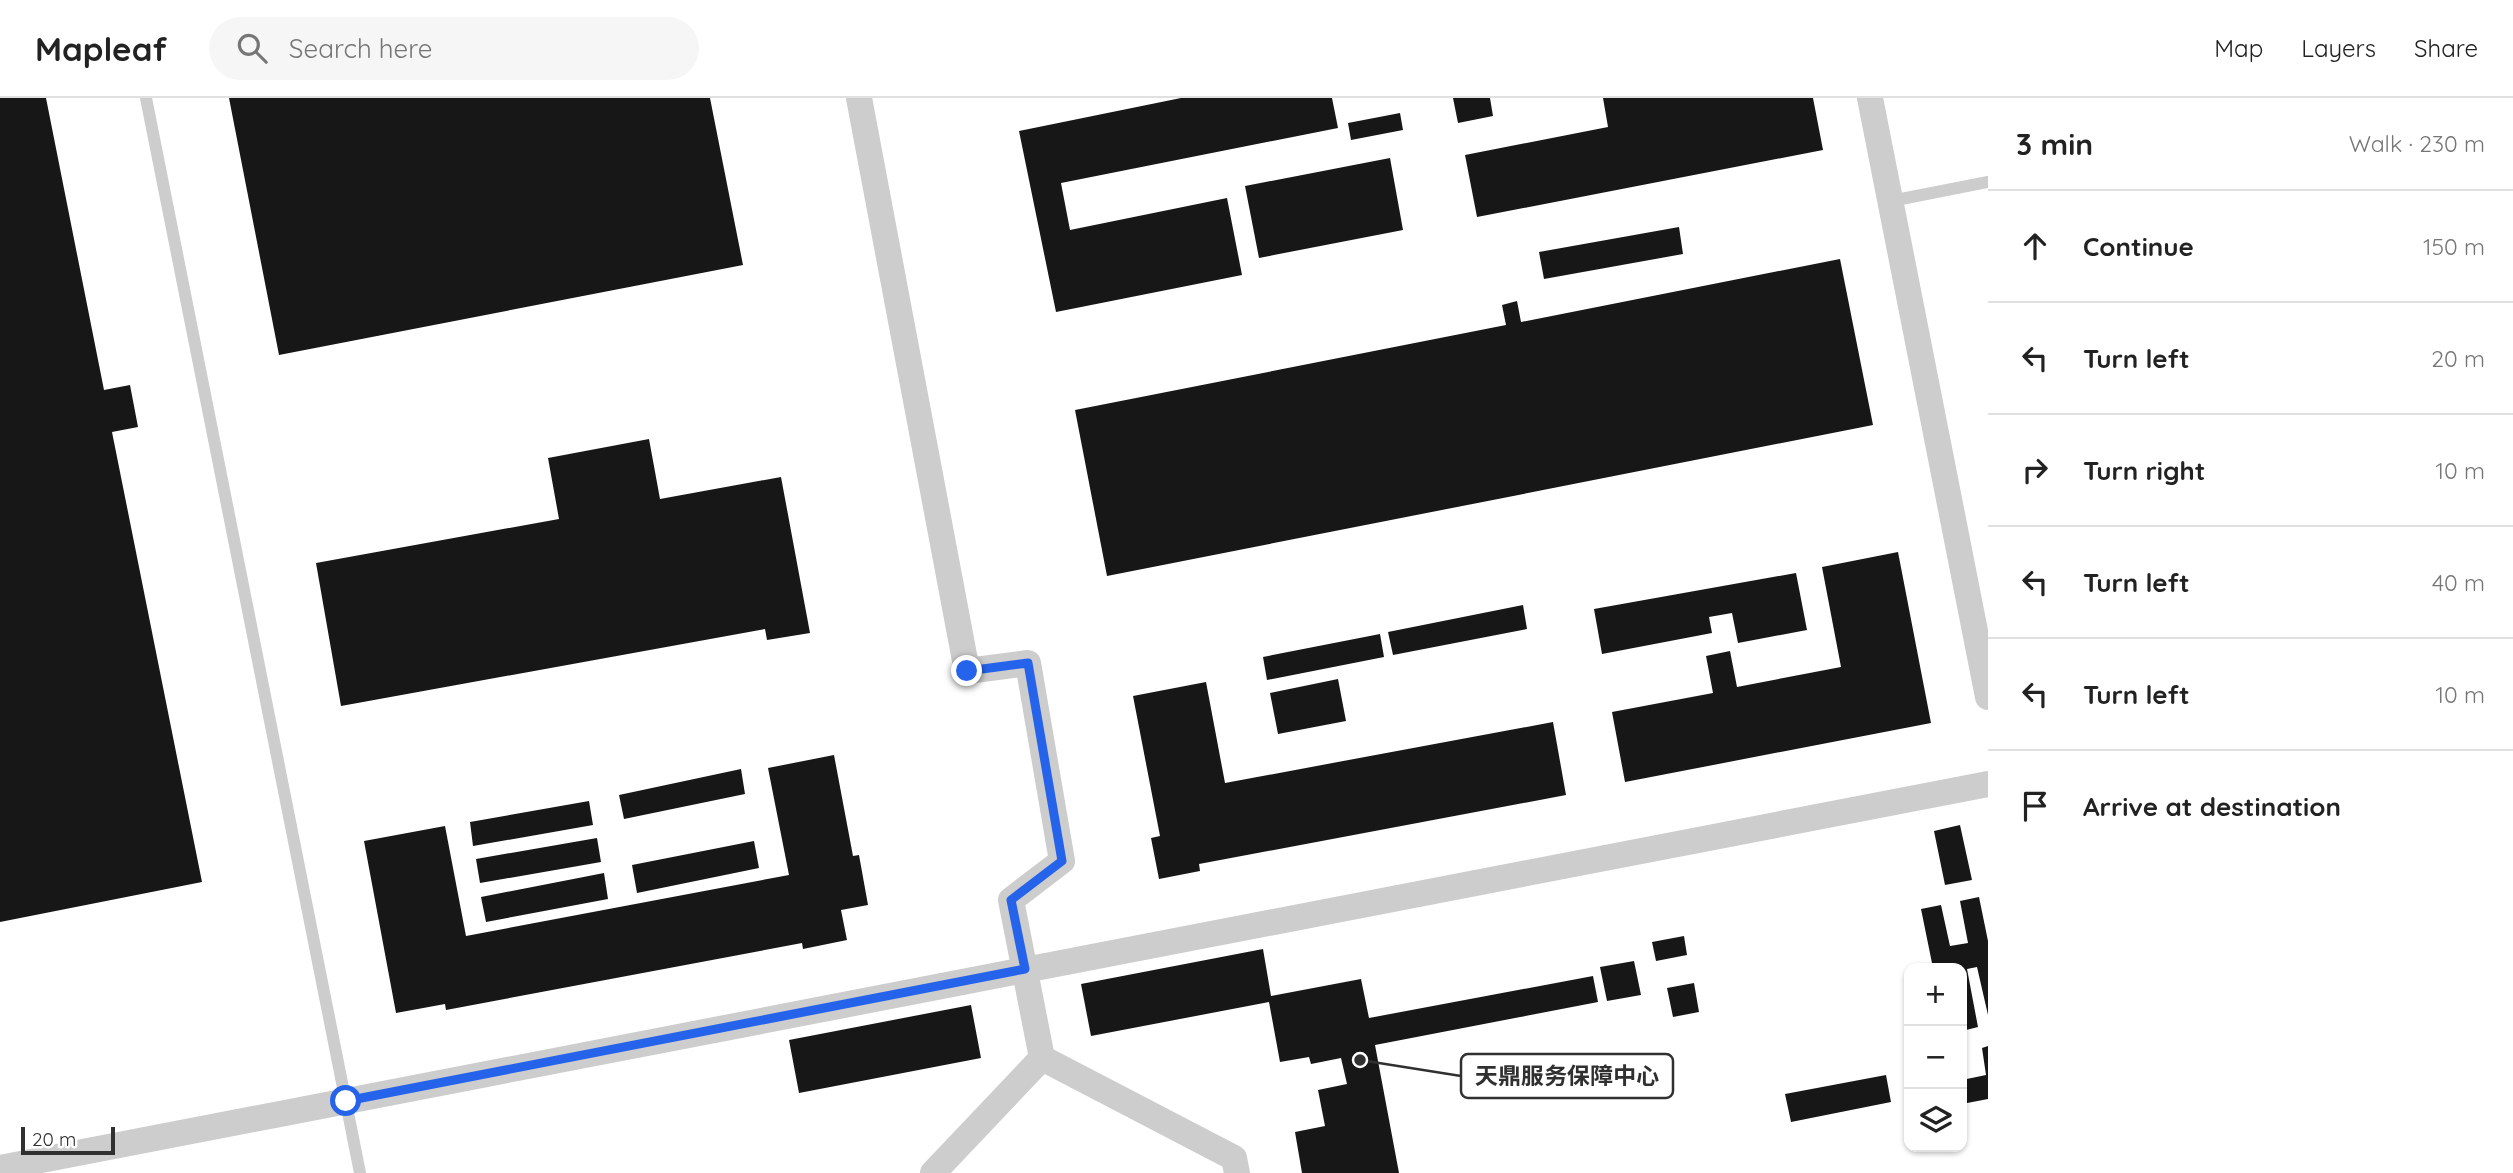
<!DOCTYPE html>
<meta charset="utf-8">
<style>
:root{--surface:#fff;--page:#f6f6f6;--text:#222;--muted:#767676;--line:#e0e0e0}
body{margin:0;font-family:Quicksand,"Noto Sans SC",sans-serif;background:var(--page);color:var(--text)}
.controls{position:absolute;right:21px;bottom:21px;display:grid;overflow:hidden;border-radius:14px;box-shadow:0 2px 5px #0004}
.controls button{width:63px;height:63px;display:grid;place-items:center;padding:0;border:0;border-bottom:2px solid var(--line);background:var(--surface);color:var(--text);font:35px sans-serif}
.scale{position:absolute;left:21px;bottom:18px;width:94px;box-sizing:border-box;padding-left:7px;border:4px solid #303030;border-top:0;font-size:19px;line-height:24px;white-space:nowrap;color:#303030;-webkit-text-stroke:5px #fff;paint-order:stroke}
.stop{position:absolute;width:21px;height:21px;margin:-16px;border:5px solid #2563eb;border-radius:50%;background:#fff}
.stop.end{background:#2563eb;border-color:#fff;box-shadow:0 2px 7px #0008}
.list{margin:0;padding:0;list-style:none}
h2{display:flex;justify-content:space-between;align-items:center;height:91px;margin:0;padding:0 28px;font-size:30px}
h2 small{font-size:23px;font-weight:400;color:var(--muted)}
.list li{display:grid;grid-template-columns:46px 1fr auto;gap:21px;align-items:center;box-sizing:border-box;height:112px;padding:0 28px;border-top:2px solid var(--line)}
.list b{display:block;font-size:26px;white-space:nowrap}
.list em{font-size:23px;font-style:normal;color:var(--muted)}
.icon{flex:none;width:38px;height:38px;fill:none;stroke:currentColor;stroke-width:2;stroke-linecap:round;stroke-linejoin:round}
.map{position:relative;flex:none;width:1988px;height:1075px;overflow:hidden}
header{display:flex;align-items:center;gap:42px;box-sizing:border-box;height:98px;padding:0 35px;background:var(--surface);border-bottom:2px solid var(--line)}
header strong{font-size:33px}
nav{display:flex;gap:38px;margin-inline-start:auto;font-size:24px}
.search{width:490px;height:63px;background:var(--page);display:flex;align-items:center;gap:18px;box-sizing:border-box;padding:0 24px;border-radius:38px;color:var(--muted);font-size:26px}
main{display:flex}
aside{flex:1;background:var(--surface)}
.map>svg:first-child{display:block}
</style>
<header>
<strong>Mapleaf</strong>
<div class="search"><svg class="icon" aria-label="search" viewBox="0 0 24 24"><circle cx="10" cy="10" r="6"/><path d="M15 15l6 6"/></svg>Search here</div>
<nav><a>Map</a><a>Layers</a><a>Share</a></nav>
</header>
<main>
<div class="map">
<svg width="1988" height="1075" viewBox="0 0 1988 1075">
<rect width="100%" height="100%" fill="#fff"/>
<!-- building -->
<path fill="#171717" d="M0,0H46L104,292L130,287L138,329L112,334L202,784L0,824Z
M229,0H710L743,167L279,257Z
M1181,0H1332L1338,30L1061,85L1070,132L1227,100L1242,177L1056,214L1019,33Z
M1453,0H1490L1493,18L1458,25Z
M1603,0H1813L1823,52L1477,119L1465,57L1608,29Z
M1400,15L1403,32L1351,42L1348,25Z
M1390,60L1403,132L1259,160L1245,88Z
M1679,129L1683,156L1544,181L1539,154Z
M1840,161L1873,327L1107,478L1075,312L1506,227L1502,207L1517,203L1521,224Z
M649,341L660,401L781,379L810,535L767,542L765,531L341,608L316,465L559,421L548,360Z
M1898,454L1931,625L1625,684L1612,614L1713,595L1706,558L1730,553L1737,589L1841,569L1822,469Z
M1796,475L1807,532L1738,545L1732,515L1709,519L1712,535L1602,556L1594,511Z
M1523,507L1527,531L1393,557L1388,534Z
M1380,536L1384,559L1267,582L1263,559Z
M1338,581L1346,623L1278,636L1270,595Z
M1206,584L1225,685L1553,624L1566,697L1199,766L1200,773L1159,781L1151,740L1160,738L1133,598Z
M834,657L853,758L859,757L868,807L841,812L847,842L803,851L802,845L446,912L445,906L396,915L364,743L445,728L466,838L789,777L768,670Z
M741,671L745,696L624,721L619,697Z
M589,703L593,727L473,748L470,724Z
M1960,727L1972,782L1945,787L1934,733Z
M597,740L601,764L480,785L476,761Z
M754,743L759,770L637,795L632,767Z
M604,775L608,801L486,824L481,799Z
M1979,799L1988,843V917L1977,869L1967,871L1978,929L1962,933V870H1933L1921,811L1941,807L1950,848L1968,845L1960,803Z
M1684,838L1687,857L1656,863L1652,844Z
M1263,851L1271,898L1361,881L1369,920L1593,878L1598,904L1375,947L1399,1075H1302L1295,1034L1325,1028L1318,992L1347,986L1341,960L1311,966L1309,959L1280,964L1269,904L1091,938L1081,886Z
M1634,863L1641,897L1607,903L1600,869Z
M1694,885L1699,914L1673,919L1667,890Z
M971,907L981,960L799,995L789,942Z
M1988,948V1001L1962,1006V982L1986,977L1982,950Z
M1886,977L1891,1004L1791,1024L1785,996Z"/>
<g fill="none" stroke-linecap="round" stroke-linejoin="round">
<!-- lane -->
<path stroke="#cdcdcd" stroke-width="12" d="M146,0L360,1075
M1891,103L1988,84"/>
<!-- street -->
<path stroke="#cdcdcd" stroke-width="26" d="M859,0L967,573L1028,565L1062,763L1011,802L1042,960L1234,1060L1237,1075
M1870,0L1988,599
M0,1070L1988,686
M933,1075L1042,960"/>
</g>
<g fill="none" stroke-linecap="round" stroke-linejoin="round">
<!-- route -->
<path stroke="#2563eb" stroke-width="9" d="M346,1003L1025,871L1011,802L1062,763L1028,565L967,573"/>
</g>
<!-- callouts -->
<path fill="none" stroke="#303030" stroke-width="2.5" d="M1360 962L1461 978"/>
<circle fill="#303030" stroke="#fff" stroke-width="2.5" cx="1360" cy="962" r="7"/>
<rect fill="#fff" stroke="#303030" stroke-width="2.5" x="1461" y="956" width="212" height="44" rx="7"/>
<g font-size="23" text-anchor="middle" font-weight="bold" fill="#303030">
<text x="1567" y="986">天鼎服务保障中心</text>
</g>
</svg>
<div class="controls">
<button>+</button>
<button>−</button>
<button><svg class="icon" aria-label="layers" viewBox="0 0 24 24"><path d="M12 4l9 5-9 5-9-5zM3 14l9 5 9-5"/></svg></button>
</div>
<div class="scale">20 m</div>
<div class="stop" style="left:346px;top:1003px"></div>
<div class="stop end" style="left:967px;top:573px"></div>
</div>
<aside>
<h2>3 min<small>Walk · 230 m</small></h2>
<ul class="list">
<li><svg class="icon" aria-label="ahead" viewBox="0 0 24 24"><path d="M12 20V5M6 11l6-6 6 6"/></svg><div><b>Continue</b></div><em>150 m</em></li>
<li><svg class="icon" aria-label="left" viewBox="0 0 24 24"><path d="M17 20v-9H6M10 6l-5 5 5 5"/></svg><div><b>Turn left</b></div><em>20 m</em></li>
<li><svg class="icon" aria-label="right" viewBox="0 0 24 24"><path d="M7 20v-9h11M14 6l5 5-5 5"/></svg><div><b>Turn right</b></div><em>10 m</em></li>
<li><svg class="icon" aria-label="left" viewBox="0 0 24 24"><path d="M17 20v-9H6M10 6l-5 5 5 5"/></svg><div><b>Turn left</b></div><em>40 m</em></li>
<li><svg class="icon" aria-label="left" viewBox="0 0 24 24"><path d="M17 20v-9H6M10 6l-5 5 5 5"/></svg><div><b>Turn left</b></div><em>10 m</em></li>
<li><svg class="icon" aria-label="arrive" viewBox="0 0 24 24"><path d="M6 21V4h12l-3 4 3 4H6"/></svg><div><b>Arrive at destination</b></div></li>
</ul>
</aside>
</main>
